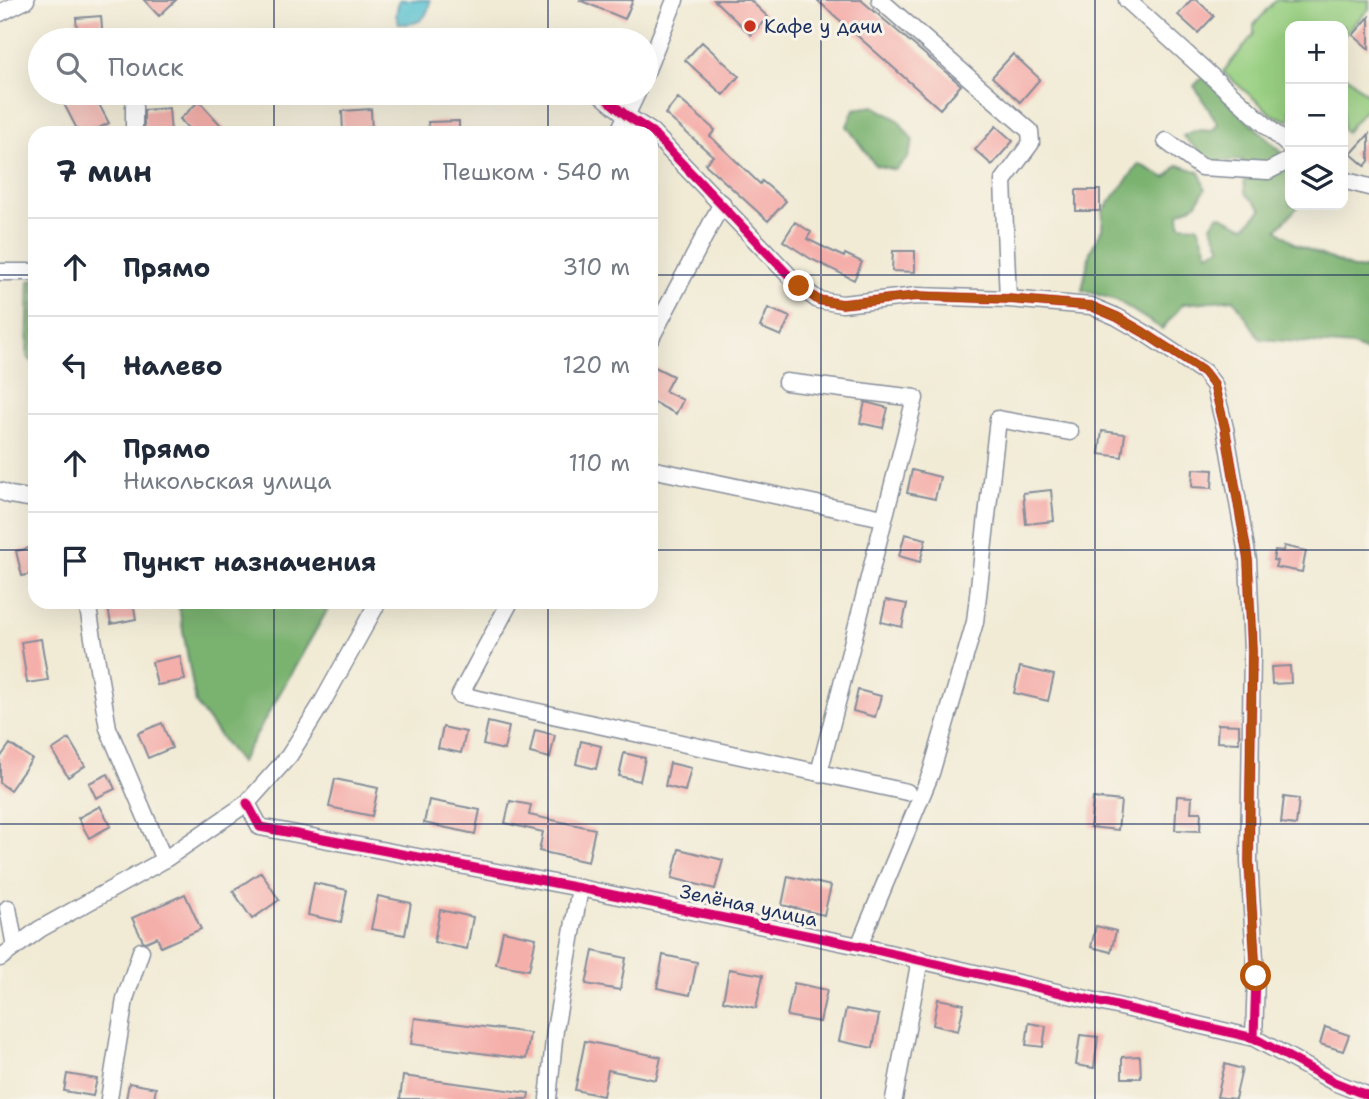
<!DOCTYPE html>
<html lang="ru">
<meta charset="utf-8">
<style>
:root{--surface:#fff;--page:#f6f6f7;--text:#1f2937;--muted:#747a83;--line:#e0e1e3}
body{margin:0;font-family:"Shantell Sans",sans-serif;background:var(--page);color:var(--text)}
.controls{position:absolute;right:21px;top:21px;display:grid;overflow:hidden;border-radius:14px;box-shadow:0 7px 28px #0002}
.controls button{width:63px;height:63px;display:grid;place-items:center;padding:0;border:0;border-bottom:2px solid var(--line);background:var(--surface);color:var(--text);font:35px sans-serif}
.stop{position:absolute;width:21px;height:21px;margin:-16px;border:5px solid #b45309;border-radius:50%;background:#fff}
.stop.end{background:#b45309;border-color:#fff;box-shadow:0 2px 7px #0008}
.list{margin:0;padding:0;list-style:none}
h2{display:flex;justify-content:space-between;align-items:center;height:91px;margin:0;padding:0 28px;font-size:30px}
h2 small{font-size:23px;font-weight:400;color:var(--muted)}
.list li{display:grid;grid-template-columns:46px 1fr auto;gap:21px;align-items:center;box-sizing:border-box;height:98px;padding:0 28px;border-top:2px solid var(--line)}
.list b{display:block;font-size:26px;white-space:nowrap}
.list p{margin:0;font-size:23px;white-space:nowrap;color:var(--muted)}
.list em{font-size:23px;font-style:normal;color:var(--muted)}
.icon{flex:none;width:38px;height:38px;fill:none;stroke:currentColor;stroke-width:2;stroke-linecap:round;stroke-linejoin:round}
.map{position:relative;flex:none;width:1369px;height:1099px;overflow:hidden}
.search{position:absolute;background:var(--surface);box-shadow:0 7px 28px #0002;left:28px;top:28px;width:630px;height:77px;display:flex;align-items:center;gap:18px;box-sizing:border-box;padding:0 24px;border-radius:38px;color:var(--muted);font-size:26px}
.panel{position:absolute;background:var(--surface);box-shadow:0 7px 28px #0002;left:28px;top:126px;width:630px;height:483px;border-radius:21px}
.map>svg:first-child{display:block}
</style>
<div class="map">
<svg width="1369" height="1099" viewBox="0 0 1369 1099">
<rect width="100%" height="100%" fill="#f7f3e8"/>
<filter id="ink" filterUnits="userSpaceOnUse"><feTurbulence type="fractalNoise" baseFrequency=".0143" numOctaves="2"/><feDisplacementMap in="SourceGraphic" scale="14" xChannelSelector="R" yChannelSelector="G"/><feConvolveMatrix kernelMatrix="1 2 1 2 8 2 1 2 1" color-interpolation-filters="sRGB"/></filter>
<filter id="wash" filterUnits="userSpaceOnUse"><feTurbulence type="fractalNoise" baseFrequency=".00686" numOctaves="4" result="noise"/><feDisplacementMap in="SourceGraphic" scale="28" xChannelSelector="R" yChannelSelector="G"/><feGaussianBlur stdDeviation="1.57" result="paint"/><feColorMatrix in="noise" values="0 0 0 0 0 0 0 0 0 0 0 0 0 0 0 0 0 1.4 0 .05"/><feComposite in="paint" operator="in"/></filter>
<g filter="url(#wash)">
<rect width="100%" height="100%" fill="#f1ebd5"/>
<!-- green -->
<path fill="#98cf81" stroke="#5a7f70" stroke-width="2" d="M1276,0H1369V9L1343,36V26H1290V121L1273,115L1223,72L1254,34V25Z
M1343,73L1369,96V105L1346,132L1343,130Z"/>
<!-- forest -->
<path fill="#7ab26f" stroke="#4a7066" stroke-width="2" d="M1203,77L1290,161V205H1300L1277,229L1295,244L1355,269H1369V353L1353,346L1260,339L1234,299L1183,304L1162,329L1116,300L1082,290L1090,252L1102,229L1103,211L1139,164L1166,178L1178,165L1200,172L1205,189L1197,203L1179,213L1180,225L1198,226L1208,253L1221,247L1211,225L1219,215L1245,227L1262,209L1245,193L1243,160L1211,162L1183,136L1196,130L1212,131L1218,124L1194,86Z
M874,106L898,120L913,141L908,158L895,170L875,165L847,126L854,109Z
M35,279V364L27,357L29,281Z
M178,602H332L240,763L196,704Z"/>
<!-- water -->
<path fill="#56c1d0" stroke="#387897" stroke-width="2" d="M399,0H430C428,20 418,25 399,24L396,15Z"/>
<g id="blocks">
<!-- building -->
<path fill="#f5afaa" d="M144,0H176L159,16Z
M579,0H633L625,19Z
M714,0H750L768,17L751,35Z
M817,0H861L961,85L940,109Z
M1191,0H1197L1214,16L1198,33L1178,15Z
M101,16L103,40H78L76,18Z
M1369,17V49L1353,35Z
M702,42L739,76L723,95L685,60Z
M1013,54L1040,79L1020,102L992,77Z
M82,93H93L109,123L89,133H79L63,102Z
M678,98L715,130L710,136L760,184L762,181L786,201L768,221L705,164L713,156L665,114Z
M199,101L228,133H192L180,119Z
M169,108L171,133H144V110Z
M371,109L372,133H343L342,111Z
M459,121V133H429L428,122Z
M996,126L1013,141L992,165L975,150Z
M1369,134V161L1365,166L1351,154Z
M1076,190H1100V211H1076Z
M795,222L811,232L807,239L844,257L845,254L862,262L854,280L811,259L783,241Z
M893,251H915V272L892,271Z
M768,308L790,317L781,336L760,327Z
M651,365L673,376L665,391L683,400L676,414L651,401Z
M865,402L888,408L883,428L860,423Z
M1102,431L1125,434L1122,457L1099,454Z
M1193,469L1213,470L1212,488L1192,487Z
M912,470L940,477L935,499L907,493Z
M1051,490L1054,521L1026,524L1023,493Z
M905,534L926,539L920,562L899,556Z
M1284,546L1306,551L1302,572L1275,567L1277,561L1273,560L1275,550L1283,551Z
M35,547V573L22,576L16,551Z
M886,600L907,604L902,627L881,622Z
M107,602H133L136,619L111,624Z
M41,639L48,680L27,683L21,642Z
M180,656L185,680L157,685L152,662Z
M1290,666L1291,683L1272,684L1271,667Z
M1020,667L1054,675L1048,701L1014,693Z
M858,690L881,696L875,717L853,711Z
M488,722L509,727L504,750L483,745Z
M162,723L172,748L148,758L138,733Z
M1218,724L1239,725V743L1217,742Z
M443,727L466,732L461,753L438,748Z
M535,730L555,735L550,758L530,753Z
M69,739L85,766L68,777L52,750Z
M581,741L601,746L596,769L576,764Z
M10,744L32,759L10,790L0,783V758Z
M624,753L645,758L640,781L619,776Z
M670,763L691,768L685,791L665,786Z
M108,774L115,789L96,798L89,783Z
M335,779L378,788L372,816L329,807Z
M1177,796L1192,797L1191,812H1201L1200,831L1175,830Z
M1284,797L1299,799L1296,825L1281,823Z
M1093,798L1121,801L1118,830L1090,827Z
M429,800L480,810L475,834L424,823Z
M510,801L531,805L529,815L595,829L588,862L539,851L543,832L505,823Z
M100,806L111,826L89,838L78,818Z
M679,849L723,860L715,889L672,878Z
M261,872L279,900L252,919L233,891Z
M788,876L831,886L824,915L782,905Z
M314,883L347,890L341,922L308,915Z
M185,894L201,929L161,947L157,937L146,942L143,941L132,918Z
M378,896L411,903L405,935L371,929Z
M440,910L473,917L467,949L434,942Z
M1096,926L1116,931L1111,952L1091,947Z
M503,931L536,938L529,970L496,964Z
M593,951L626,958L620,990L586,984Z
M663,955L697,962L690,995L657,988Z
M729,969L763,975L756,1008L723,1001Z
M794,983L827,990L820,1022L787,1016Z
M938,999L964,1004L958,1031L933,1025Z
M846,1009L879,1015L873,1048L839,1041Z
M415,1018L530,1033L526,1059L411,1044Z
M1029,1023L1046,1026L1043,1047L1026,1045Z
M1325,1027L1349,1035L1343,1051L1320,1044Z
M1080,1035L1098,1037L1094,1068L1076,1065Z
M585,1041L661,1057L656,1080L608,1070L603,1096L575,1090Z
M1140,1056L1141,1078H1122V1057Z
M1225,1064L1242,1069L1235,1099L1217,1097Z
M67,1074L97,1079L93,1096L64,1091Z
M403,1076L529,1093L528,1099H400Z
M129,1083L156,1088L154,1099H126Z"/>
</g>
</g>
<g filter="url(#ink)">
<use href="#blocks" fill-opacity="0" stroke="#868d9a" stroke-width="2"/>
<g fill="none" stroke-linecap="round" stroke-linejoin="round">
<!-- minor casing -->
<g stroke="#868d9a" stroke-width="19">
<path id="minor" d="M880,0L1030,131L1031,143L1003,181L1008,299
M1127,0L1290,147
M0,13L26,0
M646,72L675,0
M599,93L627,116L652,132L799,286L818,300L842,304L917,296L1008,299L1091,306L1117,317L1143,332L1204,372L1214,385L1225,428L1248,560L1252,651L1249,861L1256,976L1254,1038
M134,106V133
M618,133L637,93
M1166,141L1201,167L1268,171L1290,160
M1343,180L1369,187
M0,272H35
M651,338L722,203
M786,382L915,398L819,773
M651,469L883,518
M0,491L10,495L35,499
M87,602L108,728L164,860
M510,602L460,695L907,792
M247,803L260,827L580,888L859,946L1254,1038L1334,1082L1369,1096
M8,908L15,947
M859,946L931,773L975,622L998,419L1070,432
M0,958L40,929L164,860L247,803L289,756L322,703L378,602
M109,1099L125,999L141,951
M548,1099L555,1030L580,888
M894,1099L920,959"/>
</g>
<!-- minor -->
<use href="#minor" stroke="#fff" stroke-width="16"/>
<!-- cycleway casing -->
<g stroke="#f7f3e8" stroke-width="13">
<path id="cycleway" d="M599,93L627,116L652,132L799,286L818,300L842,304L917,296L1008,299L1091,306L1117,317L1143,332L1204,372L1214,385L1225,428L1248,560L1252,651L1249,861L1256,976L1254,1038
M247,803L260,827L580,888L859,946L1254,1038L1334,1082L1369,1096"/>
</g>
<!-- cycleway -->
<use href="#cycleway" stroke="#d6006c" stroke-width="9"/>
</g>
</g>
<g fill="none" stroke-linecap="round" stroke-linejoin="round" filter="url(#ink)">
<!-- route -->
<path stroke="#b45309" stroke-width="9" d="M799,286L818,300L842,304L917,296L1008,299L1091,306L1117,317L1143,332L1204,372L1214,385L1225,428L1248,560L1252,651L1249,861L1256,976"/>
</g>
<!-- grid -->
<path fill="none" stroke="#1b2f5e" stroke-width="2" stroke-opacity="0.55" d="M274,0V40M548,0V40M821,0V1099M1095,0V1099M274,93V133M548,93V133M0,275H35M651,275H1369M0,550H35M651,550H1369M274,602V1099M548,602V1099M0,824H1369"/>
<!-- markers -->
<circle fill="#c8321e" stroke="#f7f3e8" stroke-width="2.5" cx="750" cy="26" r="7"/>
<g text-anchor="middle" stroke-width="6" stroke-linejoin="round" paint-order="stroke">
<!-- poi labels -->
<g font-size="19" fill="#1b2f5e" stroke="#f7f3e8" text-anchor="start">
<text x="764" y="33">Кафе у дачи</text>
</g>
<!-- street labels -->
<g font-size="19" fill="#1b2f5e" stroke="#f7f3e8">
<text transform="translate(749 905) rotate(12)" y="7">Зелёная улица</text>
</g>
</g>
</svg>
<div class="controls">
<button>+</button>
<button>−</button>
<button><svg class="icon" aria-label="layers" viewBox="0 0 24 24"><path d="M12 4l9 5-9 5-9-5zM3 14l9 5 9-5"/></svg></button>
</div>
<div class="stop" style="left:1256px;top:976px"></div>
<div class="stop end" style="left:799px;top:286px"></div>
<div class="search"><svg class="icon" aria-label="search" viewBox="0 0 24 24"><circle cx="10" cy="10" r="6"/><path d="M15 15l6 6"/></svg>Поиск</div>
<section class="panel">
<h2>7 мин<small>Пешком · 540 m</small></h2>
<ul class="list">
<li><svg class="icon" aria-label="ahead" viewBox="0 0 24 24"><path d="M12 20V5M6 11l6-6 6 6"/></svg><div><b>Прямо</b></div><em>310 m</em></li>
<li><svg class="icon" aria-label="left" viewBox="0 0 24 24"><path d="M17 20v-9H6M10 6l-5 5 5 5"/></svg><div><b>Налево</b></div><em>120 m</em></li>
<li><svg class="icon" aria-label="ahead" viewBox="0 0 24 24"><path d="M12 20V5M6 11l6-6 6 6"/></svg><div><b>Прямо</b><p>Никольская улица</p></div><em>110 m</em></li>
<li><svg class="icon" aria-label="arrive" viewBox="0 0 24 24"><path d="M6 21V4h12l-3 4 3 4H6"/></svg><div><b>Пункт назначения</b></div></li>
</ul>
</section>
</div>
